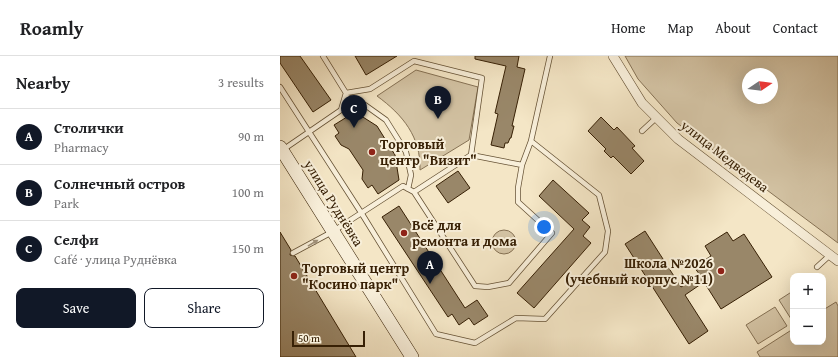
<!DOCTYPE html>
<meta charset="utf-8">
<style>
:root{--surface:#fff;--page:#f2f2f2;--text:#202124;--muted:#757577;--line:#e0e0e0;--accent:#111827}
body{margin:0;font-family:"Gentium Book Plus",serif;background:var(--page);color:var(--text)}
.controls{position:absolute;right:12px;bottom:12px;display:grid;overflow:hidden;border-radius:8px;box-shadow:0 4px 16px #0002}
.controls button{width:36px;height:36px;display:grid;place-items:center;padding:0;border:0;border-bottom:1px solid var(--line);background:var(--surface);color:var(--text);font:20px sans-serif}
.compass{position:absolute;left:462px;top:12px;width:36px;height:36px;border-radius:50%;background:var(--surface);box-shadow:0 4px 16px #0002;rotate:77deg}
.scale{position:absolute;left:12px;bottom:10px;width:73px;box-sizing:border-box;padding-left:4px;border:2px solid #372005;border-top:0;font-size:11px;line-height:14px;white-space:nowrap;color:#372005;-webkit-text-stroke:3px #f8efda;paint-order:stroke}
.you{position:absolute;left:264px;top:171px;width:14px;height:14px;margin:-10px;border:3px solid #fff;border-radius:50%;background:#1a73e8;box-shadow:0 0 0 6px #1a73e833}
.badge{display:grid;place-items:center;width:26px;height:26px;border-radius:50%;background:var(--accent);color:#fff;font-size:13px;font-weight:700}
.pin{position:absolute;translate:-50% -33px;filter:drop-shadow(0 1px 2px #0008)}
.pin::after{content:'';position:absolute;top:21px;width:14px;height:12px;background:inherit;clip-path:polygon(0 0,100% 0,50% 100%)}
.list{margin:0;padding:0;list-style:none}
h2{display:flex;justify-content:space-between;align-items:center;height:52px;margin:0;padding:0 16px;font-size:17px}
h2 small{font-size:13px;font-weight:400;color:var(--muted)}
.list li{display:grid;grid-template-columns:26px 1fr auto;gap:12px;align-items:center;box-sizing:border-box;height:56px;padding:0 16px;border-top:1px solid var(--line)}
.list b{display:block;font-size:15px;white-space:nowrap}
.list p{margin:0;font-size:13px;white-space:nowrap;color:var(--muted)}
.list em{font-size:13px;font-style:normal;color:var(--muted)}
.actions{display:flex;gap:8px;padding:12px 16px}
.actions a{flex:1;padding:9px 0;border:1px solid var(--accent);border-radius:8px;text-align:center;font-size:14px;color:var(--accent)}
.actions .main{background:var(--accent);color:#fff}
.map{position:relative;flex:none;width:558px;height:301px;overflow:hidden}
header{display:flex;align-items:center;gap:24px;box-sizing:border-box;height:56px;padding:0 20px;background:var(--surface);border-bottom:1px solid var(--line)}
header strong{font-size:19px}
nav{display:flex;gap:22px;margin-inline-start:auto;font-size:14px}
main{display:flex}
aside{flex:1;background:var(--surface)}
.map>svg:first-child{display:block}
</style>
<header>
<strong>Roamly</strong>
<nav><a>Home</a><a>Map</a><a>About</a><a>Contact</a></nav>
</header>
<main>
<aside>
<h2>Nearby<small>3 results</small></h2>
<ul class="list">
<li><span class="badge">A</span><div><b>Столички</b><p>Pharmacy</p></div><em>90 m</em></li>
<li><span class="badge">B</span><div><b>Солнечный остров</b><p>Park</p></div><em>100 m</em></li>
<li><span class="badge">C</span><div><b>Селфи</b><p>Café · улица Руднёвка</p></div><em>150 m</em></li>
</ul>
<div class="actions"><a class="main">Save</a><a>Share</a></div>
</aside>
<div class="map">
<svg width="558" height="301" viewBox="0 0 558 301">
<rect width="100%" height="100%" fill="#f4e6c6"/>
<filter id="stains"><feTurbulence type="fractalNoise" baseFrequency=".005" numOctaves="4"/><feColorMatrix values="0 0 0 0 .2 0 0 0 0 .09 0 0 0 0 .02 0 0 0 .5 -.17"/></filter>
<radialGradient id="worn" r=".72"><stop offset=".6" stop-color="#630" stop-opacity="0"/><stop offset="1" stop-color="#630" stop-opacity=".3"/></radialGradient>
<!-- green -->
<path fill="#d4c4a5" stroke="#867255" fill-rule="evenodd" d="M345,0H558V187L397,67L358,23ZM468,18H492V42H468Z
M136,14L198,31L189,84L140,114C141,81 123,59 97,40Z
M212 186a12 12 0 1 1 24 0a12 12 0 1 1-24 0Z
M513,235V266L499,244Z
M556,246L558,250V301H480L477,296L513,273V286H543V254Z
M495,251L507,270L478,288L466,269Z"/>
<!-- building -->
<path fill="#998769" stroke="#372005" d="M0,0H20L51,44L33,56L0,7Z
M75,0H117L86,19Z
M195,0H239L237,11L245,13L232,70H234L231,82H230L228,87H225L224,92L211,89L218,58L215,57L226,10L195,3Z
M75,56L97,70L115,99L119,124L98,138L92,129L88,132L82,123L83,114L69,93L61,89L55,80L59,77L54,69Z
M321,61L334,74L337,71L355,90L352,92L364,105L351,118L333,100L331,102L324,95L326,93L308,75Z
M178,115L190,132L168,147L156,130Z
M273,124L309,157L302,164L310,171L303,180L311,187L254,252L237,237L294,173L259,140Z
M119,150L185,252L197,244L208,260L194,269L189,262L179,269L172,258L168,261L102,161Z
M365,175L401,231L420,219L414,211L431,200L425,190L447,176L453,185L464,178L492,221L441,253L424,226L405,239L428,275L409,288L345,188Z
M0,176L11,194L10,199L15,200L76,301H0Z"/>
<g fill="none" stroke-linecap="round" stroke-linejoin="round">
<!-- lane casing -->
<g stroke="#665235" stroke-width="6">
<path id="lane" d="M0,31L82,158L156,278L195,287L236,262L265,263L325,196L328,175L319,139L251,85
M66,37L90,33L134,5L202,22L191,99L134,136
M65,40L85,49L106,64L126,96L131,119L128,133
M362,75L376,62
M4,93L61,54L66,37L43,0
M191,99L242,109
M13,197L52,176L123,130L134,136L195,230L208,231L229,227L272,177L238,146V132L242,109L251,85L270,0
M537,211L550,199"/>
</g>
<!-- street casing -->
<g stroke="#665235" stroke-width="10">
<path id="street" d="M333,0L362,47L398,83L558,205"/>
</g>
<!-- secondary casing -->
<g stroke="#372005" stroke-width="14">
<path id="secondary" d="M0,91L132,301"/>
</g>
<!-- lane -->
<use href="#lane" stroke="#f8efda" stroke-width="4.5"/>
<!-- street -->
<use href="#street" stroke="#f8efda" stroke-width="9"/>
<!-- secondary -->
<use href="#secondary" stroke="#f8efda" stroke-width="13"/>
</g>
<!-- one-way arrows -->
<defs><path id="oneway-solid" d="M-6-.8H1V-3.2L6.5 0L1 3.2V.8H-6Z"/></defs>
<use fill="#a1927a" href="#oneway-solid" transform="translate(33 187) rotate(-31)"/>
<!-- markers -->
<g fill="#8f2418" stroke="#f8efda" stroke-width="1.5">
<circle cx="92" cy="96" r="4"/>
<circle cx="124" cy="177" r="4"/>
<circle cx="441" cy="215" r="4"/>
<circle cx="14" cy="220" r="4"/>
</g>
<g text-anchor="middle" stroke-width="4" stroke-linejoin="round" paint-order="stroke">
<!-- poi labels -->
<g font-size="14" font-weight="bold" fill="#372005" stroke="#f8efda" text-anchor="start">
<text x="100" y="93">Торговый<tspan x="100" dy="16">центр "Визит"</tspan></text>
<text x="132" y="174">Всё для<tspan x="132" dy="16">ремонта и дома</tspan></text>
<text x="433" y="212" text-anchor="end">Школа №2026<tspan x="433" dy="16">(учебный корпус №11)</tspan></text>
<text x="22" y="217">Торговый центр<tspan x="22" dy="16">"Косино парк"</tspan></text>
</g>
<!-- street labels -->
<g font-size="14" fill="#372005" stroke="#f8efda">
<text transform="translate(445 100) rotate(38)" y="5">улица Медведева</text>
<text transform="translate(54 147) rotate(58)" y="5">улица Руднёвка</text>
</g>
</g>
<rect width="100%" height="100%" filter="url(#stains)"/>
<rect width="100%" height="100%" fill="url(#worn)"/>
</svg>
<div class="controls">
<button>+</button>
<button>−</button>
</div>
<svg class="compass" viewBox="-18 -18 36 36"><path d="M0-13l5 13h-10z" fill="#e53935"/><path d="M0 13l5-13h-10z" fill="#757577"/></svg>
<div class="scale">50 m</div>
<div class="you"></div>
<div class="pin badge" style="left:150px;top:228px">A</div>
<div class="pin badge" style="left:158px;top:63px">B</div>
<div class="pin badge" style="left:74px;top:72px">C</div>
</div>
</main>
